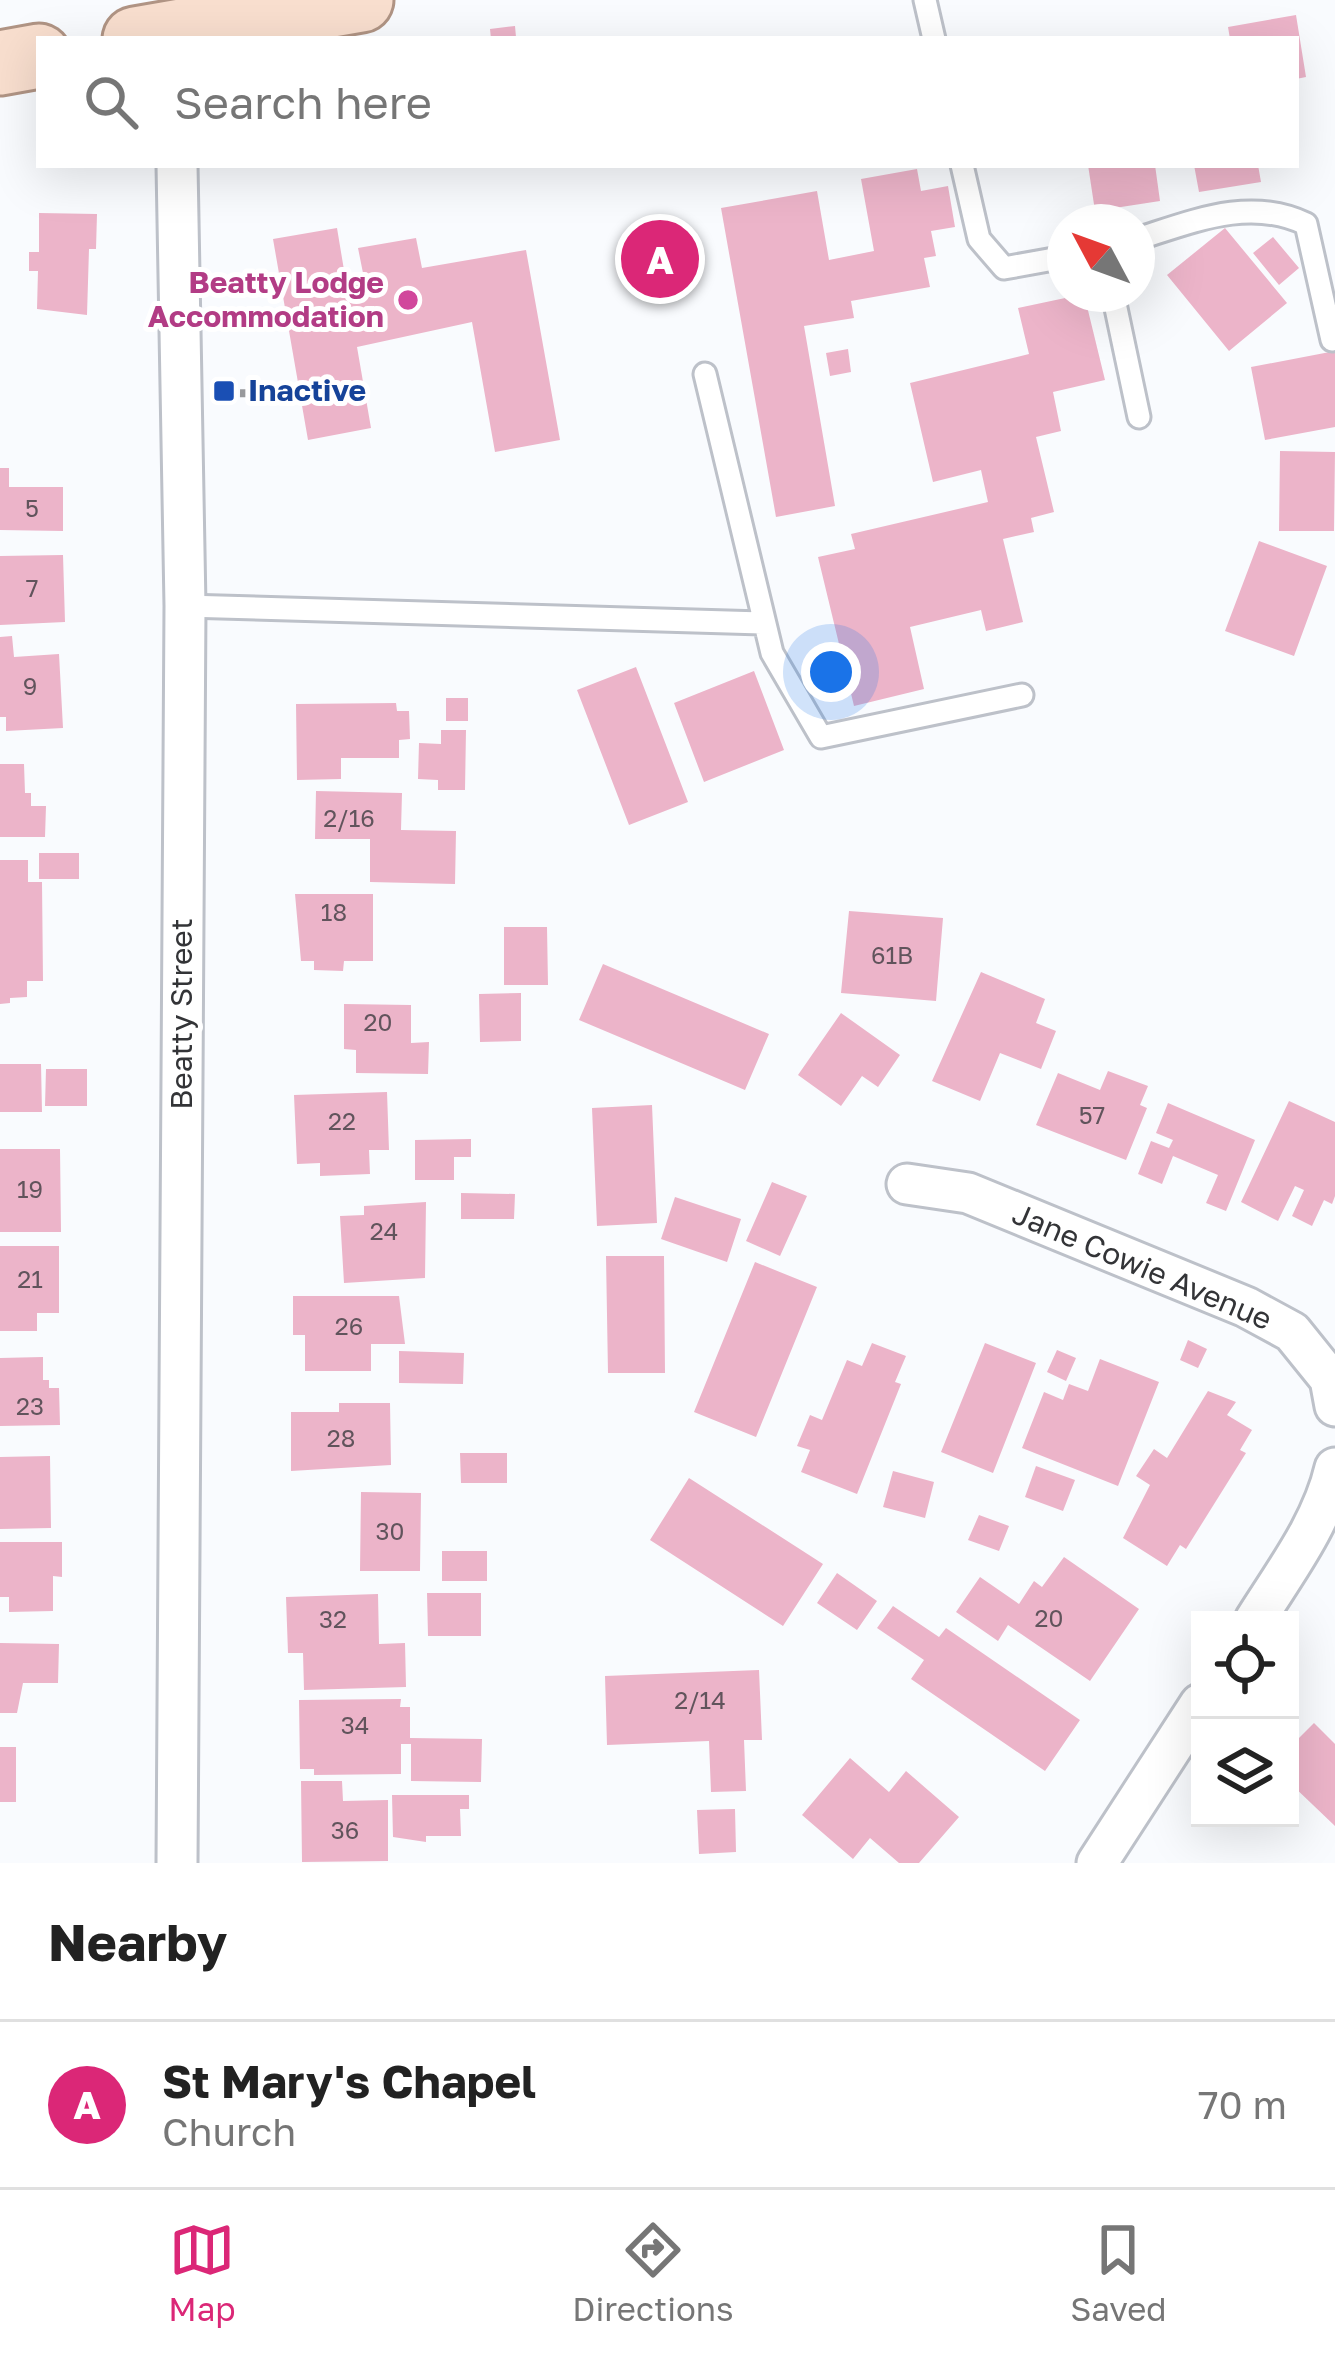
<!DOCTYPE html>
<style>
:root{--surface:#fff;--page:#f2f2f2;--text:#222;--muted:#767676;--line:#e0e0e0;--accent:#db2777}
body{margin:0;font-family:"Golos Text",sans-serif;background:var(--page);color:var(--text)}
.controls{position:absolute;right:36px;bottom:36px;display:grid;overflow:hidden;border-radius:0px;box-shadow:0 12px 48px #0002}
.controls button{width:108px;height:108px;display:grid;place-items:center;padding:0;border:0;border-bottom:3px solid var(--line);background:var(--surface);color:var(--text);font:60px sans-serif}
.compass{position:absolute;left:1047px;top:204px;width:108px;height:108px;border-radius:50%;background:var(--surface);box-shadow:0 12px 48px #0002;rotate:311deg}
.you{position:absolute;left:831px;top:672px;width:42px;height:42px;margin:-30px;border:9px solid #fff;border-radius:50%;background:#1a73e8;box-shadow:0 0 0 18px #1a73e833}
.badge{display:grid;place-items:center;width:78px;height:78px;border-radius:50%;background:var(--accent);color:#fff;font-size:39px;font-weight:700}
.pin{position:absolute;translate:-50% -50%;border:6px solid #fff;box-shadow:0 3px 12px #0006}
.list{margin:0;padding:0;list-style:none}
h2{display:flex;justify-content:space-between;align-items:center;height:156px;margin:0;padding:0 48px;font-size:51px}
h2 small{font-size:39px;font-weight:400;color:var(--muted)}
.list li{display:grid;grid-template-columns:78px 1fr auto;gap:36px;align-items:center;box-sizing:border-box;height:168px;padding:0 48px;border-top:3px solid var(--line)}
.list b{display:block;font-size:45px;white-space:nowrap}
.list p{margin:0;font-size:39px;white-space:nowrap;color:var(--muted)}
.list em{font-size:39px;font-style:normal;color:var(--muted)}
.icon{flex:none;width:66px;height:66px;fill:none;stroke:currentColor;stroke-width:2;stroke-linecap:round;stroke-linejoin:round}
.map{position:relative;flex:none;width:1335px;height:1863px;overflow:hidden}
.search{position:absolute;background:var(--surface);box-shadow:0 12px 48px #0002;left:36px;right:36px;top:36px;height:132px;display:flex;align-items:center;gap:30px;box-sizing:border-box;padding:0 42px;border-radius:0px;color:var(--muted);font-size:45px}
.sheet{height:324px;background:var(--surface)}
nav{display:flex;justify-content:space-around;align-items:center;box-sizing:border-box;height:168px;border-top:3px solid var(--line);background:var(--surface);font-size:33px;color:var(--muted)}
nav a{display:grid;justify-items:center;gap:6px}
nav .on{color:var(--accent)}
.map>svg:first-child{display:block}
</style>
<div class="map">
<svg width="1335" height="1863" viewBox="0 0 1335 1863">
<rect width="100%" height="100%" fill="#f9fbfe"/>
<!-- building -->
<path fill="#ecb4c9" d="M1296,15L1306,77L1296,79V39H1230L1228,27Z
M515,26L516,37L491,39L490,29Z
M1088,165H1155L1160,201L1095,211Z
M1194,165H1258L1261,182L1199,192Z
M917,169L921,191L948,186L955,227L931,231L936,256L924,258L930,287L851,301L854,318L804,326L835,506L776,517L721,208L817,191L829,260L874,251L861,179Z
M39,213L97,214L96,249H89L87,315L37,309L38,271H29V252H39Z
M337,228L347,288L365,283L358,248L416,238L422,268L526,250L560,440L495,452L472,322L357,347L371,428L308,440L273,239Z
M1225,228L1287,303L1229,351L1167,275Z
M687,235L694,274L633,285L627,245Z
M1273,237L1299,268L1279,285L1253,253Z
M1084,294L1105,380L1053,392L1061,431L1036,437L1054,512L1031,518L1034,532L1003,539L1023,622L986,631L981,610L910,627L924,689L854,706L818,557L855,549L851,534L988,502L981,470L933,482L910,383L1029,354L1018,308Z
M848,349L851,372L830,376L826,353Z
M1335,351V427L1265,440L1251,367Z
M1280,451L1335,452L1334,531H1279Z
M0,468H9V487H63V531L0,530Z
M1259,541L1327,566L1294,656L1225,631Z
M63,555L65,622L0,625V556Z
M12,636L14,657L59,654L63,728L6,731V717H0V637Z
M636,667L688,802L629,825L577,690Z
M754,671L784,750L704,782L674,703Z
M446,698H468V721H446Z
M396,703L397,711H409L410,739L399,740V758H341V779L297,780L296,704Z
M441,730H466L465,790H438V780L418,779L419,743L441,744Z
M0,764H24L25,793H31V806H46L45,837H0Z
M316,791L402,793L401,830L456,831L455,884L370,882V839H315Z
M39,853H79V879H39Z
M0,860H28V882H42L43,981H27V997L10,998V1003L0,1004Z
M295,894H373V961H344L343,971L314,970V961H301Z
M849,911L943,918L936,1001L841,993Z
M504,927H547L548,985H504Z
M603,964L769,1034L745,1090L579,1020Z
M981,972L1045,999L1036,1023L1056,1031L1041,1069L1000,1053L980,1101L932,1081Z
M521,993V1041L480,1042L479,994Z
M344,1004L411,1005V1043L429,1042L428,1074L356,1073V1050L344,1049Z
M841,1013L900,1055L878,1087L862,1076L841,1106L798,1075Z
M0,1064H41L42,1112H0Z
M46,1069H87V1106H45Z
M1108,1071L1148,1086L1140,1105L1147,1108L1126,1160L1036,1125L1058,1073L1100,1090Z
M387,1092L389,1150H369L370,1174L320,1176V1163L297,1164L294,1095Z
M1289,1101L1335,1122V1196L1332,1204L1324,1200L1312,1226L1292,1216L1304,1190L1295,1186L1278,1221L1241,1202Z
M1168,1103L1255,1140L1226,1211L1206,1203L1218,1175L1173,1156L1162,1184L1138,1174L1151,1141L1169,1148L1173,1140L1156,1133Z
M652,1105L657,1223L597,1226L592,1108Z
M471,1139V1157H454V1180H415V1140Z
M0,1149H60L61,1232H0Z
M772,1182L807,1196L780,1256L746,1241Z
M461,1193L515,1194L514,1219H461Z
M675,1197L741,1219L727,1262L661,1239Z
M426,1202L425,1278L344,1283L340,1216L364,1215V1206Z
M0,1246H59V1313H37V1331H0Z
M606,1256H664L665,1373H608Z
M755,1262L817,1287L756,1437L694,1412Z
M293,1296H399L405,1344H371V1371H305V1335H293Z
M1188,1340L1207,1349L1198,1368L1180,1360Z
M872,1343L906,1356L895,1382L901,1384L857,1494L801,1472L810,1450L797,1446L810,1415L822,1420L847,1360L862,1366Z
M985,1343L1036,1363L993,1473L941,1452Z
M1057,1350L1076,1358L1066,1381L1047,1372Z
M399,1351L464,1353L463,1384L399,1383Z
M43,1357V1380H49V1388H59L60,1425L0,1426V1358Z
M1100,1359L1159,1382L1118,1486L1022,1448L1044,1392L1063,1400L1069,1384L1088,1391Z
M1208,1391L1236,1402L1227,1415L1252,1430L1240,1450L1246,1453L1186,1549L1180,1545L1167,1566L1123,1538L1150,1485L1136,1476L1154,1449L1167,1458Z
M339,1403H390L391,1465L291,1471V1412H339Z
M460,1453H507V1483H461Z
M50,1456L51,1528L0,1529V1457Z
M1036,1466L1075,1480L1063,1511L1025,1497Z
M893,1471L934,1482L925,1518L883,1507Z
M689,1478L823,1564L783,1626L650,1540Z
M361,1492L421,1493L420,1571H360Z
M979,1515L1009,1526L999,1551L968,1540Z
M0,1542H62V1577L53,1576V1611L9,1612V1597H0Z
M442,1551H487V1581H442Z
M1064,1557L1139,1609L1090,1681L1008,1625L998,1641L956,1612L980,1577L1019,1604L1034,1581L1042,1587Z
M837,1573L877,1601L857,1630L817,1603Z
M427,1593H481V1636H428Z
M378,1594L379,1644L405,1643L406,1687L304,1690L303,1653H288L286,1597Z
M893,1606L939,1637L946,1628L1080,1720L1045,1771L911,1679L924,1660L877,1628Z
M0,1643L59,1644L58,1683H23L17,1713H0Z
M759,1670L762,1740H744L746,1791L711,1792L709,1741L607,1745L605,1676Z
M401,1699L400,1707H410V1738L482,1739L481,1782L411,1781V1744H401V1774L314,1775V1769H300L299,1700Z
M1314,1723L1335,1744V1826L1290,1783V1747Z
M0,1747H16V1802H0Z
M850,1758L889,1792L906,1771L959,1817L919,1863H899L870,1838L853,1859L802,1815Z
M301,1781H342L343,1801L388,1800V1861L302,1862Z
M392,1795H469V1809H460L461,1836H426V1842L393,1837Z
M735,1809L736,1852L699,1854L697,1810Z"/>
<g fill="none" stroke-linecap="round" stroke-linejoin="round">
<!-- lane casing -->
<g stroke="#bdc1c9" stroke-width="27">
<path id="lane" d="M925,0L934,39
M962,165L979,239L1004,268L1065,257
M1137,239C1194,221 1250,197 1306,224L1332,340
M1113,294L1139,417
M705,374L772,653L821,737L1022,695
M185,606L762,623"/>
</g>
<!-- street casing -->
<g stroke="#bdc1c9" stroke-width="45">
<path id="street" d="M177,165L185,606L177,1863
M907,1184L968,1193L1246,1307L1292,1332L1330,1379L1335,1406
M1255,1620C1285,1572 1322,1524 1335,1468
M1097,1863L1200,1704"/>
</g>
<!-- primary casing -->
<g stroke="#b09484" stroke-width="69">
<path id="primary" d="M135,39L361,0
M0,63L39,56"/>
</g>
<!-- path -->
<path stroke="#98999c" stroke-width="8" stroke-dasharray="6 6" stroke-linecap="butt" d="M228,393L300,394"/>
<!-- lane -->
<use href="#lane" stroke="#fff" stroke-width="21"/>
<!-- street -->
<use href="#street" stroke="#fff" stroke-width="39"/>
<!-- primary -->
<use href="#primary" stroke="#f8dece" stroke-width="63"/>
</g>
<!-- markers -->
<circle fill="#d1479c" stroke="#fff" stroke-width="4.5" cx="408" cy="300" r="12"/>
<rect fill="#1a4fb4" stroke="#fff" stroke-width="4.5" x="212" y="379" width="24" height="24" rx="6"/>
<g text-anchor="middle" stroke-width="10" stroke-linejoin="round" paint-order="stroke">
<!-- number labels -->
<g font-size="24" fill="#61545c">
<text x="32" y="517">5</text>
<text x="32" y="597">7</text>
<text x="30" y="695">9</text>
<text x="349" y="827">2/16</text>
<text x="334" y="921">18</text>
<text x="892" y="964">61B</text>
<text x="378" y="1031">20</text>
<text x="1092" y="1124">57</text>
<text x="342" y="1130">22</text>
<text x="30" y="1198">19</text>
<text x="384" y="1240">24</text>
<text x="30" y="1288">21</text>
<text x="349" y="1335">26</text>
<text x="30" y="1415">23</text>
<text x="341" y="1447">28</text>
<text x="390" y="1540">30</text>
<text x="1049" y="1627">20</text>
<text x="333" y="1628">32</text>
<text x="700" y="1709">2/14</text>
<text x="355" y="1734">34</text>
<text x="345" y="1839">36</text>
</g>
<!-- hotel labels -->
<g font-size="30" font-weight="bold" fill="#b23c85" stroke="#fff" text-anchor="end">
<text x="384" y="293">Beatty Lodge<tspan x="384" dy="34">Accommodation</tspan></text>
</g>
<!-- transit labels -->
<g font-size="30" font-weight="bold" fill="#164399" stroke="#fff" text-anchor="start">
<text x="248" y="401">Inactive</text>
</g>
<!-- street labels -->
<g font-size="30" fill="#333437" stroke="#fff">
<text transform="translate(182 1014) rotate(-90)" y="10">Beatty Street</text>
<text transform="translate(1142 1267) rotate(23)" y="10">Jane Cowie Avenue</text>
</g>
</g>
</svg>
<div class="controls">
<button><svg class="icon" aria-label="locate" viewBox="0 0 24 24"><circle cx="12" cy="12" r="6"/><path d="M12 2v4M12 18v4M2 12h4M18 12h4"/></svg></button>
<button><svg class="icon" aria-label="layers" viewBox="0 0 24 24"><path d="M12 4l9 5-9 5-9-5zM3 14l9 5 9-5"/></svg></button>
</div>
<svg class="compass" viewBox="-18 -18 36 36"><path d="M0-13l5 13h-10z" fill="#e53935"/><path d="M0 13l5-13h-10z" fill="#767676"/></svg>
<div class="you"></div>
<div class="pin badge" style="left:660px;top:259px">A</div>
<div class="search"><svg class="icon" aria-label="search" viewBox="0 0 24 24"><circle cx="10" cy="10" r="6"/><path d="M15 15l6 6"/></svg>Search here</div>
</div>
<section class="sheet">
<h2>Nearby<small></small></h2>
<ul class="list">
<li><span class="badge">A</span><div><b>St Mary's Chapel</b><p>Church</p></div><em>70 m</em></li>
</ul>
</section>
<nav>
<a class="on"><svg class="icon" aria-label="map" viewBox="0 0 24 24"><path d="M3 6l6-2 6 2 6-2v14l-6 2-6-2-6 2zM9 4v14M15 6v14"/></svg>Map</a>
<a><svg class="icon" aria-label="directions" viewBox="0 0 24 24"><path d="M12 3l9 9-9 9-9-9zM9 14v-3h6M13 9l2 2-2 2"/></svg>Directions</a>
<a><svg class="icon" aria-label="saved" viewBox="0 0 24 24"><path d="M7 4h10v16l-5-4-5 4z"/></svg>Saved</a>
</nav>
